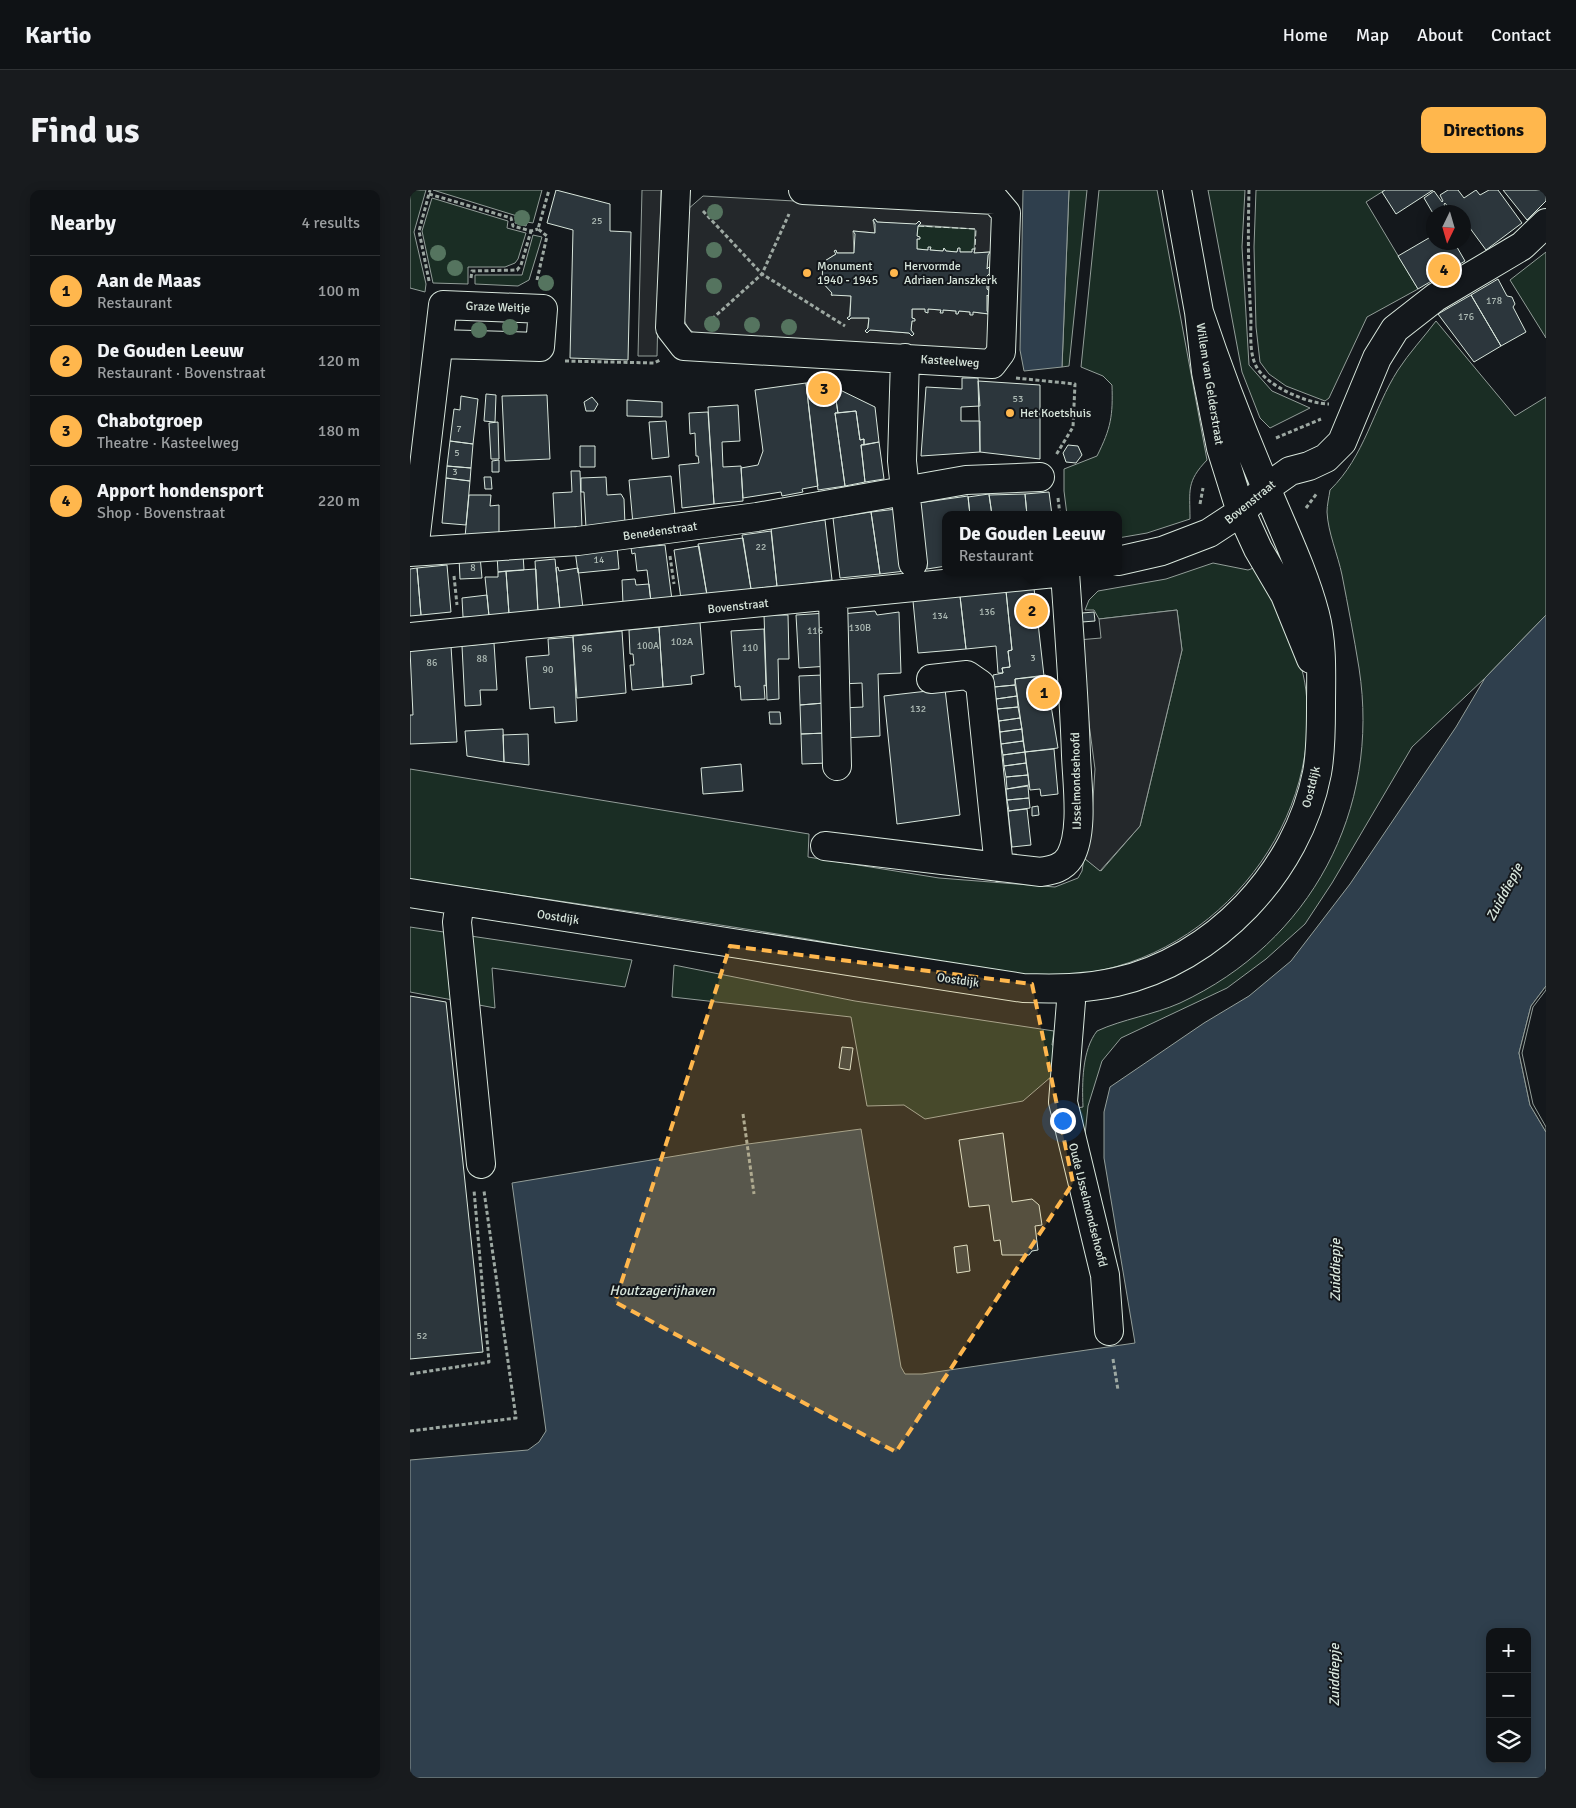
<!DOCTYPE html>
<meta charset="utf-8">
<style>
:root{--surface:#0f1215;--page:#181b1e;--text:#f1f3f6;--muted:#9b9ea0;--line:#2f3234;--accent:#ffb74d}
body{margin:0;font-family:Signika,sans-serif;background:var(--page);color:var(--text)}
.controls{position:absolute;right:15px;bottom:15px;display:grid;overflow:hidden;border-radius:10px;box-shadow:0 2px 12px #0003}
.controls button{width:45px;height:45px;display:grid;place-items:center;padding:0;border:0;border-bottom:1px solid var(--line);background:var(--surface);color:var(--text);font:25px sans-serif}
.compass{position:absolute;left:1016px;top:15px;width:45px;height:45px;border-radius:50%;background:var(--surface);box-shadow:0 2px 12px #0003;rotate:185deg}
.you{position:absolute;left:652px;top:930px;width:18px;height:18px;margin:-12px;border:4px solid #fff;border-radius:50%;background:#1a73e8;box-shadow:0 0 0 8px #1a73e833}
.badge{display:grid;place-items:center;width:32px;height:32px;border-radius:50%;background:var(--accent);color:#111;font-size:16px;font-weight:700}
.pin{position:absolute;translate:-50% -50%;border:2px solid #fff;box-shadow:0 1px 5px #0006}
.popup{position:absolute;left:532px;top:321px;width:180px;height:65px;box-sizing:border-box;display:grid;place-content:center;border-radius:10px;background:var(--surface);filter:drop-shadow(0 1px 4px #0005);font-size:16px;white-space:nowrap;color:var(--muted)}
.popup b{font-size:19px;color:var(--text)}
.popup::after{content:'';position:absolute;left:50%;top:100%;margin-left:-10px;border:10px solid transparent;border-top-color:var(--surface)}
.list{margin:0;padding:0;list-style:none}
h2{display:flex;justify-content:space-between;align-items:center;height:65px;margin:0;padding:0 20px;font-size:21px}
h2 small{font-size:16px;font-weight:400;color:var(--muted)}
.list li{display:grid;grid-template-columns:32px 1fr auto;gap:15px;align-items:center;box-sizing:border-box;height:70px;padding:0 20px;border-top:1px solid var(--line)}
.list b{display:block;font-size:19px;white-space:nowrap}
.list p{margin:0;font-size:16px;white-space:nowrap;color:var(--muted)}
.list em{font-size:16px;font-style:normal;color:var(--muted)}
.icon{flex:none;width:28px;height:28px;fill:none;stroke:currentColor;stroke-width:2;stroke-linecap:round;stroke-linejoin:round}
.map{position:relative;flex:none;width:1136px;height:1588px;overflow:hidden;border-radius:10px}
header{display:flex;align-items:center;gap:30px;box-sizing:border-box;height:70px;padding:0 25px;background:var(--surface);border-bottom:1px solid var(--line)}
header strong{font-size:24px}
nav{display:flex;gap:28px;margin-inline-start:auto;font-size:18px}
.intro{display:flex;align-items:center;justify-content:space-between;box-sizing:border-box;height:120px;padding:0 30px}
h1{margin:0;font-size:35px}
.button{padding:12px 22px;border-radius:10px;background:var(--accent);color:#111;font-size:18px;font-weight:700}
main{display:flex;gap:30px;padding:0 30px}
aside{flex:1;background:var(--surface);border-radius:10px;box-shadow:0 2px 12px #0003}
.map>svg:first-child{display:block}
</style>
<header>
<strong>Kartio</strong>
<nav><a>Home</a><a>Map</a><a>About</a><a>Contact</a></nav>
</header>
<div class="intro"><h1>Find us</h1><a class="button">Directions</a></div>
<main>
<aside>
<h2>Nearby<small>4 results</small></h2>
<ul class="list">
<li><span class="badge">1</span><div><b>Aan de Maas</b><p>Restaurant</p></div><em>100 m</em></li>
<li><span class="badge">2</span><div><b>De Gouden Leeuw</b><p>Restaurant · Bovenstraat</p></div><em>120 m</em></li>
<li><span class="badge">3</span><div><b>Chabotgroep</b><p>Theatre · Kasteelweg</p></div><em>180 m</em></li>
<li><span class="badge">4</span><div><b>Apport hondensport</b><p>Shop · Bovenstraat</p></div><em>220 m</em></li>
</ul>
</aside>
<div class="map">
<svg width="1136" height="1588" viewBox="0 0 1136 1588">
<rect width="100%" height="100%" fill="#14181c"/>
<!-- green -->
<path fill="#1a2d24" stroke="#939e99" d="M0,0H16L4,42L16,94L15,102L0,98Z
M23,0H132L123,33L117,32L116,36L105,33L107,26Z
M659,0H677L659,176L652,177Z
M689,0H747L797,270C776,292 780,300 780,329L737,343L708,348V325H657L654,301V279L687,266C701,238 703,226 702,195L693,186L671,177Z
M798,0H835L832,57L839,175L862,201L900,218L860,238L850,228L832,182Z
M846,0H975L956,12L1008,99L957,127L919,208L915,211L876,196L859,184L850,172L846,137L844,57Z
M22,8L98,31L97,38L116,43L108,69L105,73L95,77H58V94L23,93L12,41Z
M508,36L566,39L565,59L562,62H550L548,58L547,62L536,61L534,58L533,61L520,60L519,57L518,60L507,59V49H510L507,46Z
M123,45L132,47L119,90L108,96L65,94V85H112Z
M1136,62V148L1100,90Z
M1026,131L1105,226L1136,207V425L1075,488L1002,557L922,693L895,734L856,769L817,798L711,848L692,871L678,916L675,945L666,918L673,917C672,893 672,860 687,841C713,829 743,825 770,813C901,752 971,620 949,478C944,447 938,416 932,385C928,365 918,343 917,322C917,315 919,307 920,300C955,266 963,219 988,180C999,163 1014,147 1026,131Z
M803,373L838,380L849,376C866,416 891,458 896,501C913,641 797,777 656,785C573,789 480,763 398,749C265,727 132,709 0,689V579L399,644L398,667L529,688L645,697L668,688L672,681L674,668L691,681L730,636L772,460L767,420L689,429L684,420H675L679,410L688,401L756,389Z
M0,737L222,770L215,797L82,778L85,818L0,802Z
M264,775L445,811L644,841L642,855L648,856L642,886L613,911L515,929L494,915L457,916L441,827L262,807Z"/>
<!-- parking -->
<path fill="#24282b" stroke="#939e99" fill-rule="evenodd" d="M232,0H251L247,166H228Z
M293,6L585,22L583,162L285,144L278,138L274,130L277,20ZM465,29L467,32L565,39L564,63L580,62L578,65L577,79L579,78L582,81L577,86V99L579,107L577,105V121L579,124L563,122L560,125V122L549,121L546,124V121L533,120L531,123V120L518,119L517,123L515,119H502V128L505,129L502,131L501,140L504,144L502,146L499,143L460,140L457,143L459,128H441L439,130L441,106L424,104L422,106V103L412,92H409L412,90L413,75L410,74L426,64L425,60L427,63H444L443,41L465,43L463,30Z
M767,420L772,460L730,636L690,681L674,668L682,625L685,579L668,450L691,448L689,429Z"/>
<!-- water -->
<path fill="#2f3f4d" stroke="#939e99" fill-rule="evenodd" d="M613,0H659L652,177L614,181L610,160Z
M1136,425V796L1121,816L1109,863L1120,915L1136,942V1588H0V1270L118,1260L129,1252L136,1241L102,993L338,954L451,939L491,1177L495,1184H512L725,1153L694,968V922L700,897L794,833L839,806L881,771L940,694L1046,537L1075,488ZM1080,1442H1117V1569H1080Z"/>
<!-- pier -->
<path fill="#14181c" stroke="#939e99" d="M1136,796V800L1123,817L1112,863L1123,914L1136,937V942L1120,915L1109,863L1121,816Z"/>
<!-- building -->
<path fill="#2c363c" stroke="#d8e6dc" d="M146,0L200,14V41L221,42L218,170L160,168L163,40L137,33Z
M975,0H1023L986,24L972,2Z
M1038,0H1048L1054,8L1066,0L1070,5L1079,0H1088L1112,33L1076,60L1054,30V22H1042L1035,13L1034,14L1036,19L1031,22H1024V25L1014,8L1024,1L1032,12L1033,11L1030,5Z
M1093,0H1136V11L1117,30Z
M465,29L467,32L506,34L509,31L511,33L508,36L507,46L510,47V49H507V59L518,60V57H521L520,60L533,61L534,58L536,61L547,62L548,58H550V62H562V59H565L564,63L580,62L578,65L577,79L579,77L582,81L577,86V99L582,103L579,107L577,105V121L579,124L563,122V125H560V122L549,121L548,124H546V121L533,120V123H530L531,120L518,119V123L515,122V119H502V128L505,129V131H502L501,140L504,144L502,146L499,143L460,140L457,143L455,141L458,138L459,128H441L439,130L437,128L440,126L441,106L421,105L422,103L412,92L409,93L412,90L413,75L410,74L426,64L424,61L426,60L427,63H444L445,44L443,41L465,43V34L463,30Z
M1024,45V52H1044L1055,71L1008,99L988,66Z
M1088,89L1097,106L1102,107L1105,114L1103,117L1116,142L1091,156L1061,105Z
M1061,105L1091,156L1064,172L1028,124Z
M552,188H568L570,216L551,217V231H570V262L511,266L516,197L552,199Z
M411,190L424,197L428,223H425L435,296L408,300L396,193Z
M568,191L630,195V269L570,262Z
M396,193L408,296L392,299L393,302L372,306L371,302L333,308L331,278L348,275L353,261L345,200Z
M424,197L465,217L469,252L454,255V249L450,250L446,221L428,223Z
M76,204L86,205L85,232L74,231Z
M137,205L140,269L95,271L92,206Z
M51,206L68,209L63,254L40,251L44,219L50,220Z
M182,207L188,214L184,221H176L174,212Z
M217,210L252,212V227L217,226Z
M328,215L330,251L312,252L313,277L331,276L333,311L304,314L298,217Z
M446,221L450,250L454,249V255H451L455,292L435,296L425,223Z
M298,222L304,314L272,318L269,275L289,273L288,266H286L285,243L280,244L279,223Z
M256,231L259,267L242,269L239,232Z
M88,232L89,269H81L79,233Z
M40,251L63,254L61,278L37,276Z
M469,252L474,289L455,292L451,255Z
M658,255L668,256L672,265L666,273L656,272L653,263Z
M170,256H185V277H170Z
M89,270V282H82V271Z
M37,276L61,278L60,291L36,288Z
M161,281H170L172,339L145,340L143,303L162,302Z
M261,286L265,325L223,334L219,290Z
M74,287H81L82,299H75Z
M196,287L197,305L211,304L214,309L215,335L176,338L174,302H171V288Z
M36,288L60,291L56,335L32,333Z
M639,302L642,325H617L615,304Z
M579,304L582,325H560L558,307Z
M615,304L617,325H582L579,305Z
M59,305H81L80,316L89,315V344L55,347Z
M558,306L560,325H536V376L517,379L508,313Z
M487,319L495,381L470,384L461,322Z
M461,322L470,384L430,388L423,328Z
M415,330L422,390L367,397L361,337Z
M361,341L367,396L341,399L332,345Z
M333,348L341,399L297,405L288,354Z
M255,355L262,410L241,412L237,380L227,381L225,363L222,364L221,358Z
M207,356L209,379L168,383L165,360Z
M289,356L297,405L271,409L264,360Z
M113,364L114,380L88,382L87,365Z
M70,366L72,388L50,389L49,368Z
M145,369L150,420L128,422L125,371Z
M37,375L41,422L11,425L7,378Z
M148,377L149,381L168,378L173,418L150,420L146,378Z
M7,378L11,425L0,426V379Z
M126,379L128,422L99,424L96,381Z
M96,381L99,424L79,426L75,387H88V382Z
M225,389L226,395L239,394L241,412L213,414L212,390Z
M624,398L634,486L605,489V495L584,497L583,485L593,483L592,478L600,477L598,461L602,460L596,401Z
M596,401L602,460L598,461L600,477L592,478L593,483H588L586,456L556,459L550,406Z
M77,405L79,426L53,427L52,408Z
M550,406L556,459L508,463L503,411Z
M465,421L467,425L489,422L491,483L468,484L470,546L434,548L432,518L453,517L452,493L431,494V424Z
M684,422L685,431L672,432V423Z
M417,423L419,476L389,478L386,425Z
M354,425H378L379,469H368L369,509L357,510Z
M290,432L294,484L281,486L282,494L253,497L249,437Z
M249,437L253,497L222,500L220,475H224L223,464H220L219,440Z
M354,439L356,496L354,495L355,509L331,510L330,496L325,497L321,441Z
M212,441L216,503L167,508L163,446Z
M163,447L167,531L145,533L144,517L120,519L116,467L139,465L138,449Z
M84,453L87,500H70L71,515L55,516L52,456Z
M41,456L47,552L0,554V525H3L0,460Z
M413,485L414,513L390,515L389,486Z
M636,485L648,558L615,562L605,489Z
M605,495L607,506L586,509L584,497Z
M535,499L550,625L487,634L474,506Z
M607,506L608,517L587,519L586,509Z
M414,513L416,543L391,544L390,515Z
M608,517L610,528L589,531L587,519Z
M359,522H370L371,534H360Z
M610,528L612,539L590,542L589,531Z
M93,539L94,572L57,566L55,541Z
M612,539L613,551L591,554L590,542Z
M416,543L417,573L392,574L391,544Z
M118,544L119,575L94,572L93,545Z
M613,551L615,562L593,565L591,554Z
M644,559L648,604L631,606L630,599L620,600L615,562Z
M615,562L616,573L594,576L593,565Z
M616,573L618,585L596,587L594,576Z
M331,574L333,601L293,604L291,578Z
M618,585L619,595L597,599L596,587Z
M618,596L619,608L597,610L596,599Z
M619,608L620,618L599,621L597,610Z
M628,616L629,625L622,626V617Z
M617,619L621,655L602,657L598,621Z
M0,806L36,812L73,1162L0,1169Z
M432,857L443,858L440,880L429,878Z
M593,943L602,1012L622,1009L629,1015L632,1035L625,1036L628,1060L622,1061L619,1065H592L590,1050L584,1051L579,1015L559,1017L549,950Z
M557,1055L560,1081L547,1083L544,1057Z"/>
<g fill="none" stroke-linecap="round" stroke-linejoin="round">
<!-- minor casing -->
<g stroke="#d8e6dc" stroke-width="30">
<path id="minor" d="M266,0L260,138L274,156L582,174L591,162L596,23L585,10L393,0
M767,0L789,122L796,182L811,258L831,322L848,359L875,405L901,469
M495,168L492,271L503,373
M4,361L33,115L133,119L130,157L29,154
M0,362L168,351L347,327L556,290L630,287
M708,371L752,361L799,343L831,322L856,298L880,281L899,276L916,268L932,252L967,168L985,139L1026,107L1112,56L1136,33
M423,407L427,576
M0,447L655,382
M521,489L557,485L570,494L589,677
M415,656L631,682C643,680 653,678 660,667C674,642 667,594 666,565C664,504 659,443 655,382
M0,703L613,798C645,799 675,799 706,792C804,770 888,682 907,583C911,562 911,539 911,517C911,486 913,455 905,424C894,382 874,341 857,300C832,242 809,182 789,122
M50,711L47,732L71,974
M662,799L653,912L695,1085L699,1141"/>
</g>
<!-- path -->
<path stroke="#9da8a2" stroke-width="3" stroke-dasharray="4 2.5" stroke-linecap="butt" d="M839,0C838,43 838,84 841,127C841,142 839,162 846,176C856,196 898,214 919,214
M19,4L101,28L103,36L121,41L128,39
M293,21L352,84L435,136
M61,88L62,81L107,80L111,75L121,41
M127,90L137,46L128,39L139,0
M19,91L9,41L20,0
M302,129L352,84L379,24
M155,171L244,173L250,170
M606,188L665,194L663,237L646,265
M866,248L911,229
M648,308L650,325
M790,314L793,298
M896,318L907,303
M260,366L264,394
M44,386L47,415
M333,924L344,1004
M703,1169L708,1200
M0,1184L79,1172L64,1000
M0,1241L106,1228L74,1001"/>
<!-- minor -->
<use href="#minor" stroke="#14181c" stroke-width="28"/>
<!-- fence -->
<path stroke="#d8e6dc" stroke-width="1" stroke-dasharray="6 2.5" stroke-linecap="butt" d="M508,36L566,39L565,59"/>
</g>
<!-- trees -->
<g fill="#55745f">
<circle cx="305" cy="22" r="8"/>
<circle cx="112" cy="28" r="8"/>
<circle cx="304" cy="60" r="8"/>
<circle cx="28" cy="63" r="8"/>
<circle cx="45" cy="78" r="8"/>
<circle cx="136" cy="93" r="8"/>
<circle cx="304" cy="96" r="8"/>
<circle cx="302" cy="134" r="8"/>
<circle cx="342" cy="135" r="8"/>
<circle cx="100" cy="137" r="8"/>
<circle cx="379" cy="137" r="8"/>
<circle cx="69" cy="140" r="8"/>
</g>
<!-- marked area -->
<path fill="#ffb74d" fill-opacity="0.2" stroke="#ffb74d" stroke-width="4" stroke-dasharray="10 6" stroke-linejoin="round" d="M320,756L622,794L663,993L486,1262L205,1112Z"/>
<!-- markers -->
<g fill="#ffb74d" stroke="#14181c" stroke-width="2">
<circle cx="397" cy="83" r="5"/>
<circle cx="484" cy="83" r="5"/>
<circle cx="600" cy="223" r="5"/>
</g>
<g text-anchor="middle" stroke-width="4" stroke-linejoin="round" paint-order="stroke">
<!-- number labels -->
<g font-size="10" fill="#adbab4">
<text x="187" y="34">25</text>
<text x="1084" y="114">178</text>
<text x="1056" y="130">176</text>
<text x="608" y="212">53</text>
<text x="49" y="242">7</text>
<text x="47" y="266">5</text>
<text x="45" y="285">3</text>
<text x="351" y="360">22</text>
<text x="189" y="373">14</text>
<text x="63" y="381">8</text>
<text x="577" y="425">136</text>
<text x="530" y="429">134</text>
<text x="450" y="441">130B</text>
<text x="405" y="444">116</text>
<text x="272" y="455">102A</text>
<text x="238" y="459">100A</text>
<text x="340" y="461">110</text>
<text x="177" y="462">96</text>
<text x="623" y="471">3</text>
<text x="72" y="472">88</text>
<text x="22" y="476">86</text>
<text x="138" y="483">90</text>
<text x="508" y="522">132</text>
<text x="12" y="1149">52</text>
</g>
<!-- poi labels -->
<g font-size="12" fill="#d8e6dc" stroke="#14181c" text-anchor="start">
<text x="407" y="80">Monument<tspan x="407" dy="14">1940 - 1945</tspan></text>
<text x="494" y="80">Hervormde<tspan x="494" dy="14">Adriaen Janszkerk</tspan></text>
<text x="610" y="227">Het Koetshuis</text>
</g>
<!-- street labels -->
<g font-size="12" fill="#d8e6dc" stroke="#14181c">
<text transform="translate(88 117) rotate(2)" y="4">Graze Weitje</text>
<text transform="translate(540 171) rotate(4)" y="4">Kasteelweg</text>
<text transform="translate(800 194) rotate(81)" y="4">Willem van Gelderstraat</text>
<text transform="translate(840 312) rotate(-39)" y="4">Bovenstraat</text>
<text transform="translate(250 341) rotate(-8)" y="4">Benedenstraat</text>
<text transform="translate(328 416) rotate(-6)" y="4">Bovenstraat</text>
<text transform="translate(666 591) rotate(-91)" y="4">IJsselmondsehoofd</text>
<text transform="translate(901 597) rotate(-76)" y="4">Oostdijk</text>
<text transform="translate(148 727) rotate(9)" y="4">Oostdijk</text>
<text transform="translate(548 790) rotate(8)" y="4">Oostdijk</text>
<text transform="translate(678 1015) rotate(76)" y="4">Oude IJsselmondsehoofd</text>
</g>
<!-- water labels -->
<g font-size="14" font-style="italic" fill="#d8e6dc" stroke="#14181c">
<text transform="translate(1094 702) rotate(-62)" y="5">Zuiddiepje</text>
<text transform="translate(925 1080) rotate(-90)" y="5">Zuiddiepje</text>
<text x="252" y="1105">Houtzagerijhaven</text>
<text transform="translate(924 1485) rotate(-90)" y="5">Zuiddiepje</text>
</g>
</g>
</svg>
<div class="controls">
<button>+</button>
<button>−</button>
<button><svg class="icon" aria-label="layers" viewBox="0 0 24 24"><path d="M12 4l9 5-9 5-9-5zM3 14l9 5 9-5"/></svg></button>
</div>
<svg class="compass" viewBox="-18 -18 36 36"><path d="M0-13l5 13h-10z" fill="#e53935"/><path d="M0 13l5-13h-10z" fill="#9b9ea0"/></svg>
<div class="you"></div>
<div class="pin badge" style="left:634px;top:503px">1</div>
<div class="pin badge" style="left:622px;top:421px">2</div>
<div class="popup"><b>De Gouden Leeuw</b>Restaurant</div>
<div class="pin badge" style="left:414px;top:199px">3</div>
<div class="pin badge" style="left:1034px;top:80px">4</div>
</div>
</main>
